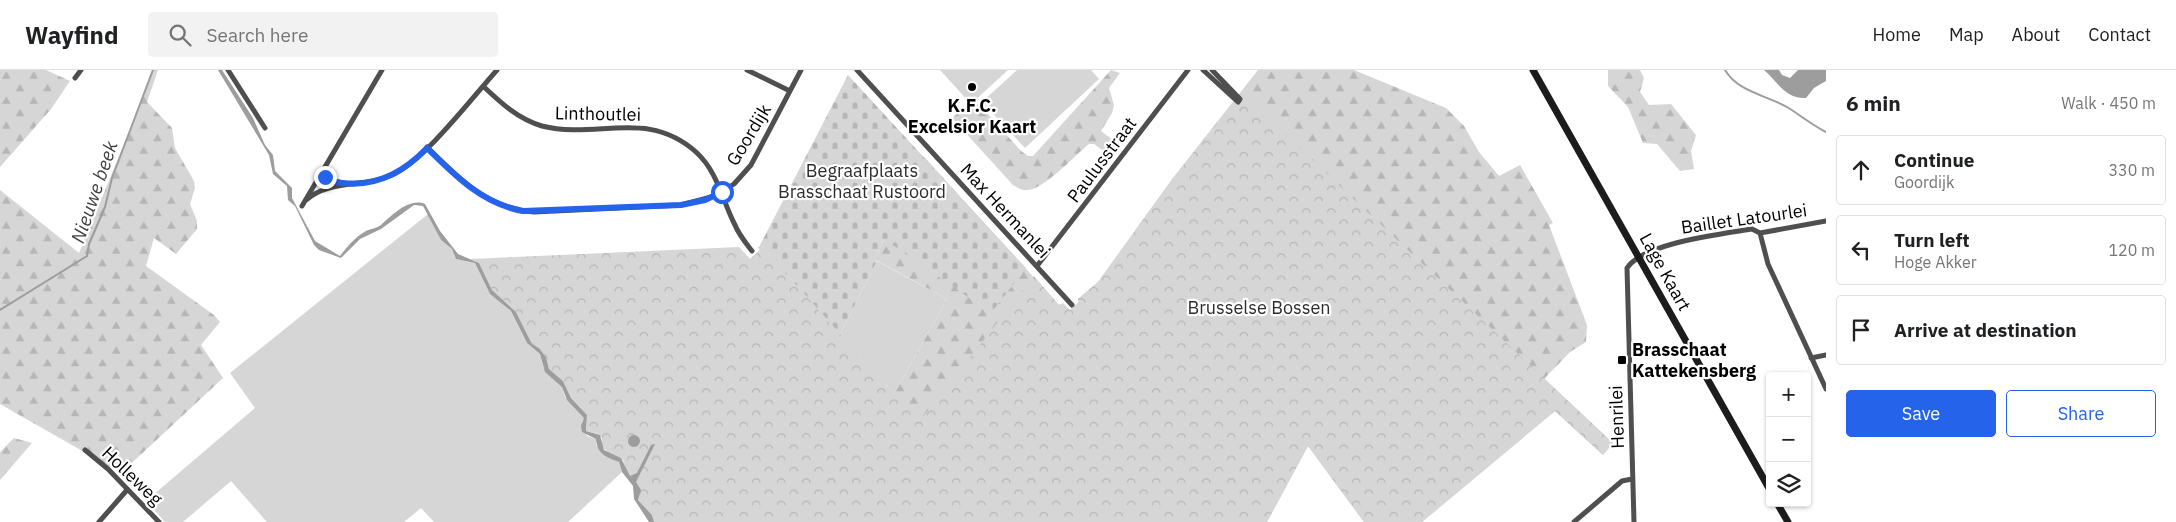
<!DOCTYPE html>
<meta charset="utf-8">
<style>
:root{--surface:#fff;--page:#f2f2f2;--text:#202124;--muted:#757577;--line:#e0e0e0;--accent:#2563eb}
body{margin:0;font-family:"IBM Plex Sans",sans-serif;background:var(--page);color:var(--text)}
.controls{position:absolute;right:15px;bottom:15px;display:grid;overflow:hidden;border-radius:5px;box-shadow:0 1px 4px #0004}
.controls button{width:45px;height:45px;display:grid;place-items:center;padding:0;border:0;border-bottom:1px solid var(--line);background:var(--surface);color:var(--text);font:25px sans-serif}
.stop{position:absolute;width:15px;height:15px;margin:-11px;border:4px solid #2563eb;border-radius:50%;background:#fff}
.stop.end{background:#2563eb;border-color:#fff;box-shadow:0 1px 5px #0008}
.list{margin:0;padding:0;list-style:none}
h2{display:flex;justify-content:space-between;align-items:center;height:65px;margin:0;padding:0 20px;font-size:21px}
h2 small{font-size:16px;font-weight:400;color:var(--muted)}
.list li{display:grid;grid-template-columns:32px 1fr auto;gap:15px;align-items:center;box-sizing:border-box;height:70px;margin:0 10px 10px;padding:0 10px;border:1px solid var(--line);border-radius:5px}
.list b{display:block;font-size:19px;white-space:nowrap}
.list p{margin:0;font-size:16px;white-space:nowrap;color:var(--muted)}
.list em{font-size:16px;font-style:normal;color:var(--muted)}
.actions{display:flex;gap:10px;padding:15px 20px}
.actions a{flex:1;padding:11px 0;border:1px solid var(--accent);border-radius:5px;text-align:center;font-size:18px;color:var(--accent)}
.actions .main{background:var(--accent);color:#fff}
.icon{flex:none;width:28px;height:28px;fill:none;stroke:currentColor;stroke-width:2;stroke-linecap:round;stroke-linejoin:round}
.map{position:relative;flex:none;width:1826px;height:452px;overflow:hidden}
header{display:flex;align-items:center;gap:30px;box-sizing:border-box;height:70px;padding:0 25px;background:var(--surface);border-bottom:1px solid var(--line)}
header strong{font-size:24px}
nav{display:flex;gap:28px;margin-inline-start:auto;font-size:18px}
.search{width:350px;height:45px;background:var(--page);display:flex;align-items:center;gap:12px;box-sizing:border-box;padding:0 18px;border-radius:5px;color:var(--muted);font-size:19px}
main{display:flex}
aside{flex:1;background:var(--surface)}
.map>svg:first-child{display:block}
</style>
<header>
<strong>Wayfind</strong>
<div class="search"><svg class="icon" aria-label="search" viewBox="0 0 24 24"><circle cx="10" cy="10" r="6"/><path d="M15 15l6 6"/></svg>Search here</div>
<nav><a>Home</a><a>Map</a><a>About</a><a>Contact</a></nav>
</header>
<main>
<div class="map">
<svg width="1826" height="452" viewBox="0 0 1826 452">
<defs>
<pattern id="forest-firs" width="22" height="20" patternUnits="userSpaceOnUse" patternTransform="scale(1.25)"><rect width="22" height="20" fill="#d6d6d6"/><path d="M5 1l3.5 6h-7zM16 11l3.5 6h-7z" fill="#b6b6b6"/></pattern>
<pattern id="cemetery-stones" width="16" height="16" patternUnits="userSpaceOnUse" patternTransform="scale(1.25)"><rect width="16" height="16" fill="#d6d6d6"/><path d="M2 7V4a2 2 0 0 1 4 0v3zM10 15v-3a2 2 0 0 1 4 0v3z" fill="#b6b6b6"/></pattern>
<pattern id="park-crowns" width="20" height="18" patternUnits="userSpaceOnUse" patternTransform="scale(1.25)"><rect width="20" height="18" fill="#d6d6d6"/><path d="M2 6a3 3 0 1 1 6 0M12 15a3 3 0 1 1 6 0" fill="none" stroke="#b6b6b6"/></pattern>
</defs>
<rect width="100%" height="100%" fill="#fff"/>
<!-- grass -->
<path fill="#d6d6d6" d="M940,0H1008L971,34Z
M1017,0H1091L1099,9L1025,78L982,32Z
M428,144L441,170L452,179L456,189L475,193L490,224L511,241L527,273L540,284L544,299L562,316L565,327L585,348L582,352L587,366L596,369V375L619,392L622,402L568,452H434L421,438L404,452H267L231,411L183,452H165L146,431L255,338L230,303Z
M877,191L947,229L894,324L840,264Z"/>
<!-- forest -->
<path fill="url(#forest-firs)" d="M0,0H46L70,11L51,39L0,97Z
M152,0H158L147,32L172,58L175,78L194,111L195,118L190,134L197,151V159L176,184L154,168L146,196L214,245L220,252L201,275L223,308L121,403L0,334V120L79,183L129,62Z
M1111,0L1120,3L1109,18L1114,35L1112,43L1101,61L1121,76L1112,87L1094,74H1089C1075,85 1044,120 1027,120C1022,121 1018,118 1013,115L952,48L967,35L979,34L1021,81L1028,86H1033Z
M1258,0H1354L1446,38L1464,56L1479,82L1499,106L1520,95L1553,153L1549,155L1587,255L1586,272L1570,282L1544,309L1613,373L1603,385L1555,341L1422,452H1364L1308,376L1267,452L1077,234L1079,231L1078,229L1098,212L1173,108Z
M1608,0H1640L1644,8L1640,22L1649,35L1671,34L1696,65L1691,81L1694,99L1680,101L1657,74L1643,73L1628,37L1608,16Z
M925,88L1059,235L983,452L750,189L760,180L758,177H762L894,324L947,229L874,189Z
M14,368L32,373L0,410V382Z"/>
<!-- cemetery -->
<path fill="url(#cemetery-stones)" d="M848,5L1026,198L991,243L884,169L874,189L877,191L840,264L762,177H759Z"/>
<!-- park -->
<path fill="url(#park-crowns)" d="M1241,23L1613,373L1603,385L1555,341L1422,452H1364L1308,376L1267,452H654L652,445L638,430L640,422L627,403L623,390C613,382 600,384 602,368L598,364L586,361L587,345L571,328L563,311L549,299L546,287L539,278L532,274L516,242L492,220L479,193L470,189L739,177L750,189L760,180L758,177H762L919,352L1034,206L1059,235L1063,233L1070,240L1079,232L1078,229L1098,212L1173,108Z"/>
<!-- water -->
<path fill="#9d9d9d" d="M218,0H222L253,48L265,75L273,85L275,101L292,118V128L315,171L340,186C348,176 355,167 366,161C370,159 377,158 381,155C391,146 409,127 425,134L440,161L458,184L479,193L492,220L516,242L532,274L539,278L546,287L549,299L563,311L571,328L587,345L586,361L600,365L604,380L621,388L630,406L637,403L651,375L655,374L636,412L641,420L638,430L652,445L654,452H649L634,429L633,416L622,402L619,392C606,387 597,384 596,369L582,362L581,356L584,348L567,330L562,317L545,302L540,284L527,273L511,241L490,224L475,193L456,189L452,179L441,170L423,136L414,135L381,159L360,169L341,188L319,180L314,175L295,136L288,130L287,116L273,104L269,85Z
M1764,0H1779L1782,5L1790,8L1798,0H1826V11L1814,18L1806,28C1785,29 1778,12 1764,0Z
M628 371a6 6 0 1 1 12 0a6 6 0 1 1-12 0Z"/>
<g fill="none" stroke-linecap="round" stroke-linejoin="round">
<!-- stream -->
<path stroke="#9d9d9d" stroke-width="2" d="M1725,0C1738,22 1766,25 1787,37C1800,45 1812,55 1826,62
M0,240L87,186L89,174L105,137L112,108L153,0"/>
<!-- street -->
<path stroke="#4f4f4f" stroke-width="5" d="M228,0L265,58
M747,0L790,21
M857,0L1072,235
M1203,0L1238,32
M1212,0L1240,29L1238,32
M75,8L81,0
M483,16C501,33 518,49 542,56C597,70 647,38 696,82C718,102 722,130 735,155C739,165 746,173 752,181
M427,77C458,108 488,139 534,142L681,135L715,126L734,114L751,95L801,0
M323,100L326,110L344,113
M306,130C330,109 364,118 392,105C425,90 471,29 497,0
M302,136L382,0
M1760,163L1768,194L1826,319
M1037,196L1188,0
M1811,288L1826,285
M85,380L108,399L159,452
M99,452L127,420
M1574,452L1622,411L1632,409
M1634,452L1627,198C1643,173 1722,164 1752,159L1760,163L1826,151"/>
<!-- secondary -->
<path stroke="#1c1c1c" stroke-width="7" d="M1533,0L1770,420
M1777,433L1788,452"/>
</g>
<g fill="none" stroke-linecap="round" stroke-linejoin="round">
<!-- route -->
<path stroke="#2563eb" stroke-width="6" d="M325,107C330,112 336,112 343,113C377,117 405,101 427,78C455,106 483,134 523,141L681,135L705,130L722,122"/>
</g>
<!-- markers -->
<g fill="#000" stroke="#fff" stroke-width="2">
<circle cx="972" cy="17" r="5"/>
<rect x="1617" y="285" width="10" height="10" rx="2.5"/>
</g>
<g text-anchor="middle" stroke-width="4.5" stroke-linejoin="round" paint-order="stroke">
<!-- poi labels -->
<g font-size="18" font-weight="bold" fill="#000" stroke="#fff">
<text x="972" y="42">K.F.C.<tspan x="972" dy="21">Excelsior Kaart</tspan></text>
<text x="1632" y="286" text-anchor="start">Brasschaat<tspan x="1632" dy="21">Kattekensberg</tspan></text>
</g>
<!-- street labels -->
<g font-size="18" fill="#000" stroke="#fff">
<text transform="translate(598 44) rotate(1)" y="6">Linthoutlei</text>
<text transform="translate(749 65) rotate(-59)" y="6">Goordijk</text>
<text transform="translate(1102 90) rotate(-53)" y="6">Paulusstraat</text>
<text transform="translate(1005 141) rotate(47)" y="6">Max Hermanlei</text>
<text transform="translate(1744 149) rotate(-8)" y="6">Baillet Latourlei</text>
<text transform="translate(1665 202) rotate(61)" y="6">Lage Kaart</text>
<text transform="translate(1617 347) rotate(-92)" y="6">Henrilei</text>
<text transform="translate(132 406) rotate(44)" y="6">Holleweg</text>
</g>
<!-- park labels -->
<g font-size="18" fill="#2d2d2d" stroke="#fff">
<text x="862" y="107">Begraafplaats<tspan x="862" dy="21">Brasschaat Rustoord</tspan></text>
<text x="1259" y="244">Brusselse Bossen</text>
</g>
<!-- water labels -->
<g font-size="19" font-style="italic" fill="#3e3e3e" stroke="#fff">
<text transform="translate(94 122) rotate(-71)" y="7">Nieuwe beek</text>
</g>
</g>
</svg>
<div class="controls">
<button>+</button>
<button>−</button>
<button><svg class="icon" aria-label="layers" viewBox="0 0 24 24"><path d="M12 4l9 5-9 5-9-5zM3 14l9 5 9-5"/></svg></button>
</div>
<div class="stop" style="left:722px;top:122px"></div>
<div class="stop end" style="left:325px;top:107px"></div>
</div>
<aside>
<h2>6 min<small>Walk · 450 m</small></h2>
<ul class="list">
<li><svg class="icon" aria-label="ahead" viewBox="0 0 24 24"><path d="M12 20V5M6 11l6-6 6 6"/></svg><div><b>Continue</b><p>Goordijk</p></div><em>330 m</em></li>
<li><svg class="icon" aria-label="left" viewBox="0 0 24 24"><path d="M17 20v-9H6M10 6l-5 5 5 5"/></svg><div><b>Turn left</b><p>Hoge Akker</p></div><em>120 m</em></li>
<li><svg class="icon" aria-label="arrive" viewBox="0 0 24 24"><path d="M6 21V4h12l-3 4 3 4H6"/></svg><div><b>Arrive at destination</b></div></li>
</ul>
<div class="actions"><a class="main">Save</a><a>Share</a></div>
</aside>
</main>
